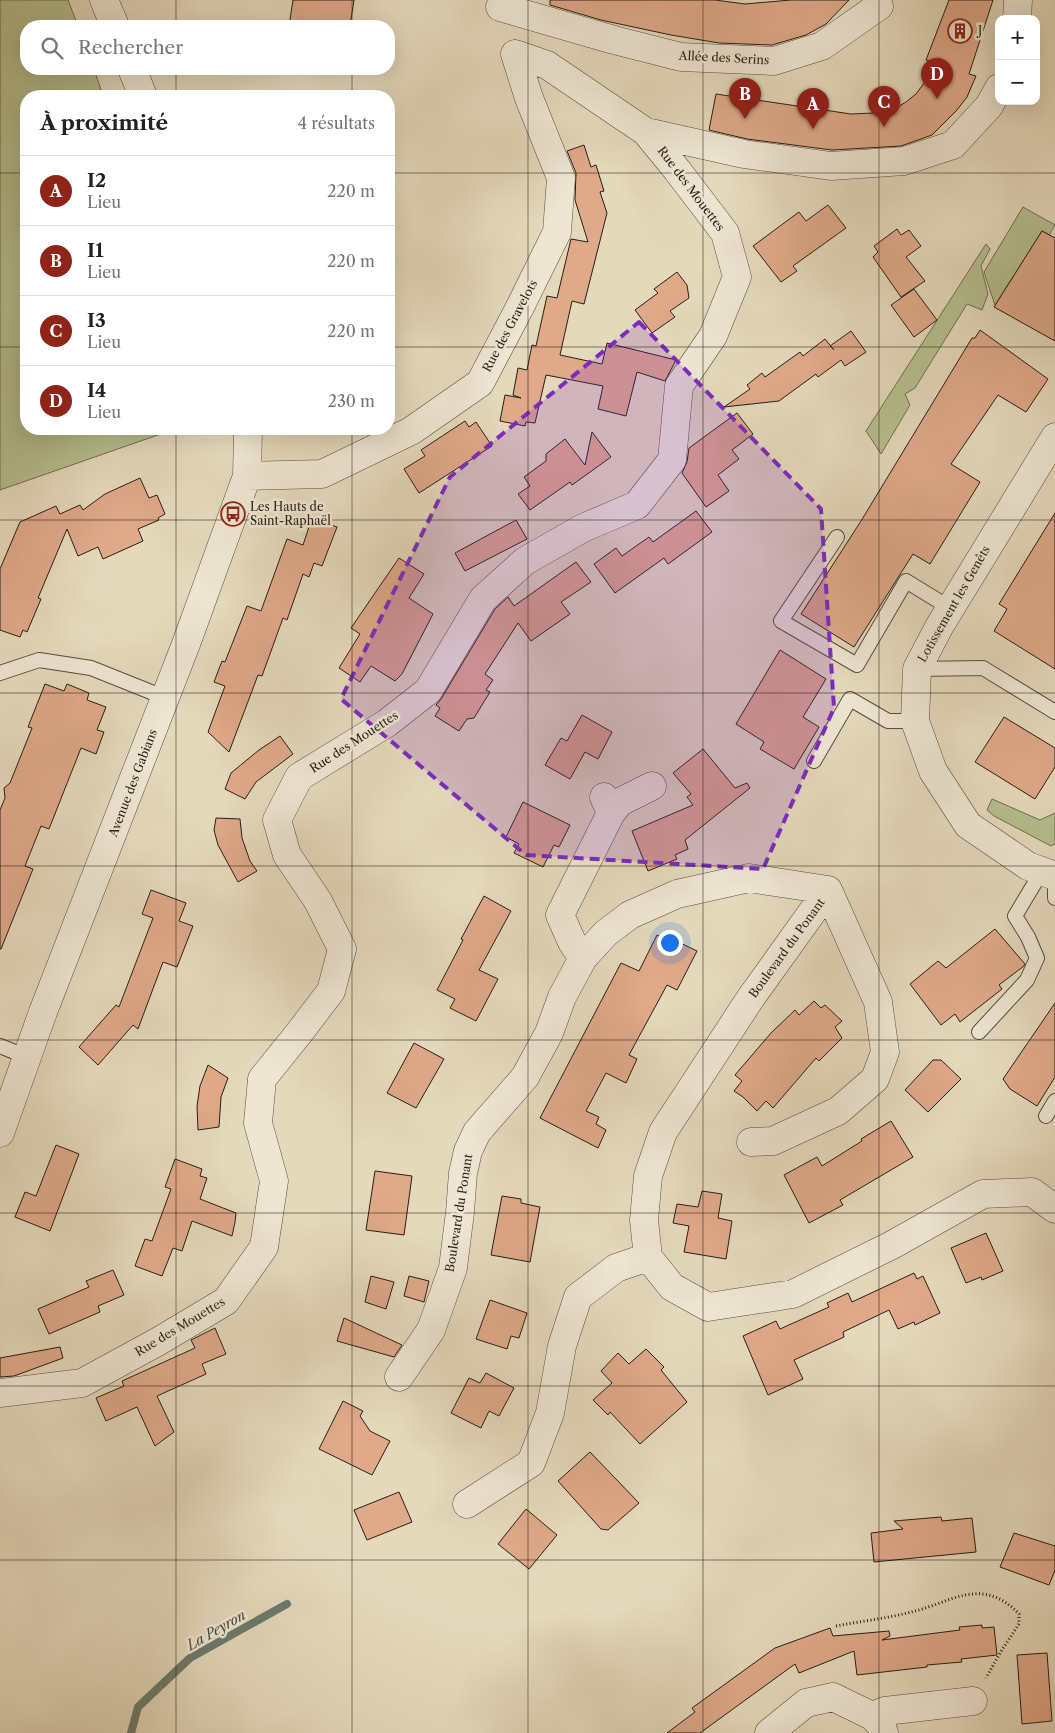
<!DOCTYPE html>
<html lang="fr">
<meta charset="utf-8">
<style>
:root{--surface:#fff;--page:#f6f6f6;--text:#202124;--muted:#757577;--line:#e0e0e0;--accent:#8f2418}
body{margin:0;font-family:"Libre Caslon Text",serif;background:var(--page);color:var(--text)}
.controls{position:absolute;right:15px;top:15px;display:grid;overflow:hidden;border-radius:10px;box-shadow:0 5px 20px #0002}
.controls button{width:45px;height:45px;display:grid;place-items:center;padding:0;border:0;border-bottom:1px solid var(--line);background:var(--surface);color:var(--text);font:25px sans-serif}
.you{position:absolute;left:669px;top:942px;width:18px;height:18px;margin:-12px;border:4px solid #fff;border-radius:50%;background:#1a73e8;box-shadow:0 0 0 8px #1a73e833}
.badge{display:grid;place-items:center;width:32px;height:32px;border-radius:50%;background:var(--accent);color:#fff;font-size:16px;font-weight:700}
.pin{position:absolute;translate:-50% -41px;filter:drop-shadow(0 1px 2px #0008)}
.pin::after{content:'';position:absolute;top:26px;width:18px;height:15px;background:inherit;clip-path:polygon(0 0,100% 0,50% 100%)}
.list{margin:0;padding:0;list-style:none}
h2{display:flex;justify-content:space-between;align-items:center;height:65px;margin:0;padding:0 20px;font-size:21px}
h2 small{font-size:16px;font-weight:400;color:var(--muted)}
.list li{display:grid;grid-template-columns:32px 1fr auto;gap:15px;align-items:center;box-sizing:border-box;height:70px;padding:0 20px;border-top:1px solid var(--line)}
.list b{display:block;font-size:19px;white-space:nowrap}
.list p{margin:0;font-size:16px;white-space:nowrap;color:var(--muted)}
.list em{font-size:16px;font-style:normal;color:var(--muted)}
.icon{flex:none;width:28px;height:28px;fill:none;stroke:currentColor;stroke-width:2;stroke-linecap:round;stroke-linejoin:round}
.map{position:relative;flex:none;width:1055px;height:1733px;overflow:hidden}
.search{position:absolute;background:var(--surface);box-shadow:0 5px 20px #0002;left:20px;top:20px;width:375px;height:55px;display:flex;align-items:center;gap:12px;box-sizing:border-box;padding:0 18px;border-radius:20px;color:var(--muted);font-size:19px}
.panel{position:absolute;background:var(--surface);box-shadow:0 5px 20px #0002;left:20px;top:90px;width:375px;height:345px;border-radius:20px}
.map>svg:first-child{display:block}
</style>
<div class="map">
<svg width="1055" height="1733" viewBox="0 0 1055 1733">
<rect width="100%" height="100%" fill="#e5d9bc"/>
<filter id="stains"><feTurbulence type="fractalNoise" baseFrequency=".004" numOctaves="4"/><feColorMatrix values="0 0 0 0 .2 0 0 0 0 .09 0 0 0 0 .02 0 0 0 .5 -.17"/></filter>
<radialGradient id="worn" r=".72"><stop offset=".6" stop-color="#630" stop-opacity="0"/><stop offset="1" stop-color="#630" stop-opacity=".3"/></radialGradient>
<!-- green -->
<path fill="#b6bf8f" stroke="#6f6e52" d="M0,0H68L78,26H26V69H94L103,96H26V429H175L0,490Z
M1023,207L1055,225L1049,235L1042,231L995,305L984,272Z
M986,244L990,249L981,266L988,294L982,310L967,304L915,388L905,394L910,405L881,454L866,431Z
M992,799L1040,820L1055,813V844L1051,846L994,816L987,810Z"/>
<g fill="none" stroke-linecap="round" stroke-linejoin="round">
<!-- stream -->
<path stroke="#6b7c6e" stroke-width="8" d="M131,1733L138,1707L190,1658L287,1604"/>
</g>
<!-- building -->
<path fill="#dfa98a" stroke="#281d15" d="M293,0H354L350,26H289Z
M550,0H715L745,4L791,0H849L826,24L806,35L772,45L719,43L671,35L601,20L550,5Z
M949,0H993L969,74L976,76L967,97L957,110L932,135L901,146L832,150L747,139L709,130L716,94L851,114L874,113L896,108L906,102L916,94L939,63L926,60Z
M584,145L591,167L596,165L604,191L600,192L607,213L584,304L572,301L560,355L602,364L607,343L676,360L665,381L637,372L626,416L598,409L603,386L546,375L535,423L526,422L525,426L500,421L505,395L521,398L513,395L518,368L527,370L532,345L536,346L547,296L557,298L571,239L588,242L575,200L576,173L567,151Z
M828,205L846,228L793,266L797,271L781,282L753,246L799,212L806,221Z
M897,229L901,235L909,230L921,246L906,257L925,281L901,297L873,257L878,252L874,246Z
M1042,231L1055,238V341L994,307Z
M677,272L687,285L689,298L670,311L675,317L652,333L635,310L658,293L654,289Z
M914,289L937,320L914,337L891,305Z
M980,330L1048,379L1026,412L998,395L951,464L980,482L930,564L913,554L854,647L801,614L861,521L972,338H975Z
M851,331L866,352L845,366L841,360L818,377L816,374L779,401L724,407L750,389L747,385L762,373L765,377L800,352L803,356L825,339L834,350L830,346Z
M737,413L753,434L732,450L739,459L718,475L729,491L706,507L682,473L687,462L689,448Z
M465,421L469,427L476,422L492,446L419,493L404,469L425,456L421,450Z
M592,432L611,457L572,485L570,482L530,510L518,494L530,486L524,477L546,461V454L565,439L585,465Z
M140,478L149,498L157,495L165,514L158,518L159,520L138,529L143,541L103,559L98,547L78,556L67,529L38,598L41,599L27,632L23,630L20,637L0,630V569L20,522L56,506L60,514L80,505L83,510L105,494Z
M696,511L712,532L668,564L664,558L615,593L594,564L616,548L622,556L649,537L653,542Z
M1055,513V669L994,631L1007,609L999,604Z
M312,518L337,527L322,566L314,563L309,577L303,574L287,620L283,618L262,676L258,675L229,752L208,732L225,686L214,682L222,661L225,662L247,606L261,611L287,539L303,545Z
M516,520L527,539L465,571L455,553Z
M399,558L424,574L409,598L433,614L402,674L395,681L371,666L360,682L339,668L360,634L351,628Z
M576,562L591,582L561,602L570,614L531,641L518,623L485,674L493,680L486,690L490,692L474,718L467,719L459,731L435,716L440,708L436,705L441,699L495,609L508,597L514,606Z
M780,650L826,679L803,717L819,727L794,769L760,749L764,742L736,724Z
M45,684L64,691L67,684L89,693L87,700L106,707L97,730L104,732L96,754L81,748L49,829L41,826L25,866L33,869L1,949H0V810L5,798L4,788L10,783L32,728L28,727Z
M582,715L612,732L598,759L585,752L570,779L545,765L561,738L567,741Z
M1004,717L1055,748V767L1035,799L975,762Z
M280,736L293,754L256,782L245,799L225,789L231,773L259,750Z
M703,749L735,788L747,783L750,788L685,840L688,849L675,855L677,859L648,871L632,831L693,805L687,797L691,794L673,773Z
M523,802L570,825L559,847L554,845L543,867L514,853L519,844L506,837Z
M216,818L240,819L242,838L250,861L257,871L238,882L218,845L214,830Z
M151,890L186,903L179,921L193,926L177,967L163,962L138,1029L133,1025L98,1065L79,1047L116,1005L119,1007L153,918L142,914Z
M484,896L511,911L479,970L498,979L476,1021L450,1008L455,999L437,990L463,940L461,939Z
M995,929L1025,964L1024,966L999,985L1002,989L960,1022L955,1014L941,1025L910,984L938,961L946,968Z
M657,935L671,942L672,939L697,951L677,990L667,985L629,1055L637,1059L626,1083L606,1073L586,1111L599,1117L596,1124L606,1130L598,1148L540,1118L621,963L639,971Z
M814,1001L821,1008L825,1005L842,1021L835,1027L842,1038L819,1061L816,1058L773,1108L766,1101L757,1111L743,1097L734,1091L742,1081L735,1075L771,1033L795,1010L799,1015Z
M1055,1003V1077L1037,1106L1010,1089L1003,1079Z
M414,1043L444,1059L416,1108L387,1093Z
M933,1060H941L961,1079L928,1112L905,1090Z
M208,1065L228,1078L221,1097L219,1127L198,1130L197,1106L200,1086Z
M891,1121L913,1157L840,1200L843,1205L809,1223L784,1175L817,1157L822,1166L862,1141L861,1139Z
M56,1145L79,1154L50,1231L15,1217L25,1192L36,1196Z
M175,1159L202,1169L200,1176L207,1178L200,1199L236,1213L235,1222L232,1236L192,1221L182,1251L173,1248L162,1276L135,1266L145,1239L152,1241L171,1189L165,1187Z
M375,1171L412,1176L404,1235L366,1230Z
M702,1191L722,1194L718,1218L732,1221L726,1259L684,1252L689,1226L673,1223L677,1204L698,1207Z
M502,1196L521,1199V1203L540,1207L530,1262L491,1255Z
M986,1233L1003,1271L982,1280L981,1277L966,1283L951,1248Z
M113,1270L124,1295L98,1306L100,1312L49,1334L38,1309L89,1287L86,1281Z
M914,1273L917,1279L923,1276L940,1313L915,1325L914,1322L898,1329L889,1310L843,1332L844,1337L794,1360L803,1379L768,1395L743,1336L776,1321L780,1329L829,1307L827,1303L848,1293L852,1302Z
M371,1276L394,1282L386,1309L365,1302Z
M409,1276L429,1281L424,1302L404,1296Z
M490,1300L527,1313L519,1338L511,1336L507,1349L476,1339Z
M344,1318L402,1345L394,1357L337,1341Z
M215,1328L226,1354L202,1364L206,1374L157,1396L174,1432L155,1446L137,1407L106,1421L96,1398L124,1386L122,1381L195,1348L191,1340Z
M60,1347L63,1358L14,1376L0,1377V1358Z
M646,1349L664,1367L661,1370L687,1402L640,1444L610,1412L608,1415L593,1400L612,1383L601,1371L618,1353L629,1364Z
M486,1373L514,1388L499,1416L489,1411L481,1428L451,1413L469,1378L480,1383Z
M343,1401L363,1411L360,1416L370,1431L390,1441L372,1475L319,1449Z
M590,1452L639,1503L608,1530L601,1529L558,1481Z
M399,1492L412,1522L367,1540L354,1510Z
M526,1509L557,1535L529,1569L498,1544Z
M941,1517L942,1521L972,1518L976,1552L874,1562L871,1533L903,1529L894,1521Z
M1014,1533L1055,1546V1570L1049,1585L1000,1567Z
M982,1625V1628L994,1627L997,1655L961,1659L962,1662L927,1665V1667L857,1675L854,1651L799,1673L795,1664L700,1733H667L695,1712L692,1708L775,1648L830,1628L833,1636L889,1631L890,1636L882,1640L960,1630L959,1627Z
M1047,1653L1052,1721L1022,1724L1017,1655Z"/>
<g fill="none" stroke-linecap="round" stroke-linejoin="round">
<!-- service casing -->
<g stroke="#574c3f" stroke-width="16">
<path id="service" d="M837,537L781,621L857,665L906,581L950,608
M917,669L983,668L1055,712
M0,673L39,660L91,668L166,698
M814,761L850,699L888,721H915
M1055,889V898
M979,1032L1027,980L1037,958L1028,937L1015,916L1042,871
M0,1046L27,1057
M1046,1116L1055,1101"/>
</g>
<!-- minor casing -->
<g stroke="#574c3f" stroke-width="29">
<path id="minor" d="M104,0L115,26
M500,7L614,40L681,57L774,61L822,46L879,6
M1017,19L1018,0
M132,69L143,96
M646,132L744,154L831,166L904,161L953,145L989,106L999,88
M1055,437L939,627L917,669L915,721L933,771L968,825L1028,866L1055,876
M247,476L322,474L411,431L480,383L520,307L557,232L561,178L529,98L515,54
M611,813L620,802L652,786
M583,958L572,942L560,915L611,813L604,797
M0,1133L43,1012L186,644L247,476L248,429
M751,1142L773,1141L838,1111L875,1079L885,1052L878,1002L828,890
M399,1377L431,1330L453,1268L460,1212L463,1173L468,1151L477,1132L525,1077L549,1033L562,997L583,958L606,933L630,915L677,894L749,878L828,890L750,999L663,1132L648,1176L644,1220L648,1257L672,1287L708,1307L793,1294L892,1245L983,1194L1032,1192L1055,1209
M0,1393L82,1383L159,1341L226,1301L264,1247L274,1181L258,1123L262,1079L299,1033L331,991L342,949L318,901L287,855L277,820L299,777L387,723L428,691L483,599L525,561L583,528L637,505L672,460L679,386L713,336L737,277L725,233L677,170L646,132L547,65L515,54
M467,1504L531,1463L550,1413L562,1346L578,1297L616,1268L648,1257
M872,1716L885,1711L973,1701
M769,1733L806,1703L833,1697L872,1716L882,1726L884,1733"/>
</g>
<!-- path -->
<path stroke="#281d15" stroke-width="3" stroke-dasharray="1 2.5" stroke-linecap="butt" d="M836,1626C862,1621 890,1618 915,1611C937,1606 959,1592 982,1594C996,1595 1010,1604 1019,1614V1624L1000,1653L986,1678"/>
<!-- service -->
<use href="#service" stroke="#eee6d3" stroke-width="14"/>
<!-- minor -->
<use href="#minor" stroke="#eee6d3" stroke-width="28"/>
</g>
<!-- marked area -->
<path fill="#7b2cbf" fill-opacity="0.2" stroke="#7b2cbf" stroke-width="4" stroke-dasharray="10 6" stroke-linejoin="round" d="M639,322L821,509L834,708L763,869L526,855L341,699L450,477Z"/>
<!-- grid -->
<path fill="none" stroke="#281d15" stroke-width="1" stroke-opacity="0.55" d="M176,0V26M352,0V26M528,0V1733M703,0V1733M879,0V1733M176,69V96M352,69V96M0,173H26M389,173H1055M0,347H26M389,347H1055M176,429V1733M352,429V1733M0,520H1055M0,693H1055M0,866H1055M0,1040H1055M0,1213H1055M0,1386H1055M0,1560H1055"/>
<!-- icons -->
<defs>
<g id="building-ring" transform="scale(1.25)"><circle r="9.5" fill="#eee6d3" stroke="#8f2418" stroke-width="1.5"/><path d="M-4-6H4V6H1V3H-1V6H-4ZM-2.5-4.3h1.7v1.8h-1.7ZM.8-4.3h1.7v1.8H.8ZM-2.5-1h1.7V.8h-1.7ZM.8-1h1.7V.8H.8Z" fill="#8f2418"/></g>
<g id="bus-ring" transform="scale(1.25)"><circle r="9.5" fill="#eee6d3" stroke="#8f2418" stroke-width="1.5"/><path d="M-5-6H5V4H4V6H2V4H-2V6H-4V4H-5ZM-3.5-4V0h7V-4ZM-3.5 1.2v1.5H-2V1.2ZM2 1.2v1.5H3.5V1.2Z" fill="#8f2418"/></g>
</defs>
<g fill-rule="evenodd">
<use href="#building-ring" x="960" y="31"/>
<use href="#bus-ring" x="233" y="514"/>
</g>
<g text-anchor="middle" stroke-width="5" stroke-linejoin="round" paint-order="stroke">
<!-- poi labels -->
<g font-size="12" fill="#281d15" stroke="#eee6d3" text-anchor="start">
<text x="978" y="35">J</text>
<text x="250" y="511">Les Hauts de<tspan x="250" dy="14">Saint-Raphaël</tspan></text>
</g>
<!-- street labels -->
<g font-size="12" fill="#281d15" stroke="#eee6d3">
<text transform="translate(724 58) rotate(3)" y="4">Allée des Serins</text>
<text transform="translate(691 189) rotate(53)" y="4">Rue des Mouettes</text>
<text transform="translate(510 326) rotate(-62)" y="4">Rue des Gravelots</text>
<text transform="translate(954 604) rotate(-60)" y="4">Lotissement les Genêts</text>
<text transform="translate(354 742) rotate(-33)" y="4">Rue des Mouettes</text>
<text transform="translate(133 783) rotate(-69)" y="4">Avenue des Gabians</text>
<text transform="translate(787 948) rotate(-54)" y="4">Boulevard du Ponant</text>
<text transform="translate(459 1213) rotate(-81)" y="4">Boulevard du Ponant</text>
<text transform="translate(180 1327) rotate(-31)" y="4">Rue des Mouettes</text>
</g>
<!-- water labels -->
<g font-size="14" font-style="italic" fill="#494c42" stroke="#eee6d3">
<text transform="translate(216 1630) rotate(-30)" y="5">La Peyron</text>
</g>
</g>
<rect width="100%" height="100%" filter="url(#stains)"/>
<rect width="100%" height="100%" fill="url(#worn)"/>
</svg>
<div class="controls">
<button>+</button>
<button>−</button>
</div>
<div class="you"></div>
<div class="pin badge" style="left:813px;top:129px">A</div>
<div class="pin badge" style="left:745px;top:119px">B</div>
<div class="pin badge" style="left:884px;top:127px">C</div>
<div class="pin badge" style="left:937px;top:99px">D</div>
<div class="search"><svg class="icon" aria-label="search" viewBox="0 0 24 24"><circle cx="10" cy="10" r="6"/><path d="M15 15l6 6"/></svg>Rechercher</div>
<section class="panel">
<h2>À proximité<small>4 résultats</small></h2>
<ul class="list">
<li><span class="badge">A</span><div><b>I2</b><p>Lieu</p></div><em>220 m</em></li>
<li><span class="badge">B</span><div><b>I1</b><p>Lieu</p></div><em>220 m</em></li>
<li><span class="badge">C</span><div><b>I3</b><p>Lieu</p></div><em>220 m</em></li>
<li><span class="badge">D</span><div><b>I4</b><p>Lieu</p></div><em>230 m</em></li>
</ul>
</section>
</div>
